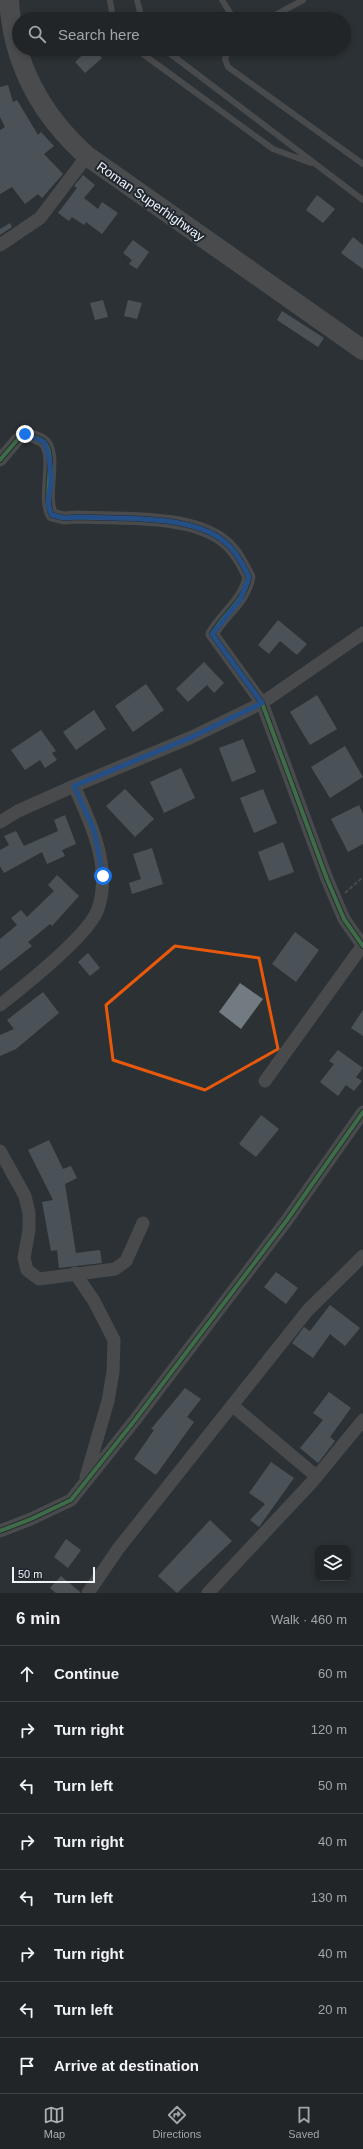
<!DOCTYPE html>
<meta charset="utf-8">
<style>
:root{--surface:#212527;--page:#2d3133;--text:#f1f3f6;--muted:#a2a5a7;--line:#3e4244;--accent:#aaafb3}
body{margin:0;font-family:Helvetica,sans-serif;background:var(--page);color:var(--text)}
.controls{position:absolute;right:12px;bottom:12px;display:grid;overflow:hidden;border-radius:8px;box-shadow:0 2px 6px #0003}
.controls button{width:36px;height:36px;display:grid;place-items:center;padding:0;border:0;border-bottom:1px solid var(--line);background:var(--surface);color:var(--text);font:20px sans-serif}
.scale{position:absolute;left:12px;bottom:10px;width:83px;box-sizing:border-box;padding-left:4px;border:2px solid #eef3f8;border-top:0;font-size:11px;line-height:14px;white-space:nowrap;color:#eef3f8;-webkit-text-stroke:3px #20272e;paint-order:stroke}
.stop{position:absolute;width:12px;height:12px;margin:-9px;border:3px solid #1a73e8;border-radius:50%;background:#fff}
.stop.end{background:#1a73e8;border-color:#fff;box-shadow:0 1px 4px #0008}
.list{margin:0;padding:0;list-style:none}
h2{display:flex;justify-content:space-between;align-items:center;height:52px;margin:0;padding:0 16px;font-size:17px}
h2 small{font-size:13px;font-weight:400;color:var(--muted)}
.list li{display:grid;grid-template-columns:26px 1fr auto;gap:12px;align-items:center;box-sizing:border-box;height:56px;padding:0 16px;border-top:1px solid var(--line)}
.list b{display:block;font-size:15px;white-space:nowrap}
.list em{font-size:13px;font-style:normal;color:var(--muted)}
.icon{flex:none;width:22px;height:22px;fill:none;stroke:currentColor;stroke-width:2;stroke-linecap:round;stroke-linejoin:round}
.map{position:relative;flex:none;width:363px;height:1593px;overflow:hidden}
.search{position:absolute;background:var(--surface);box-shadow:0 2px 6px #0003;left:12px;right:12px;top:12px;height:44px;display:flex;align-items:center;gap:10px;box-sizing:border-box;padding:0 14px;border-radius:22px;color:var(--muted);font-size:15px}
.sheet{height:500px;background:var(--surface)}
nav{display:flex;justify-content:space-around;align-items:center;box-sizing:border-box;height:56px;border-top:1px solid var(--line);background:var(--surface);font-size:11px;color:var(--muted)}
nav a{display:grid;justify-items:center;gap:2px}
nav .on{color:var(--accent)}
.map>svg:first-child{display:block}
</style>
<div class="map">
<svg width="363" height="1593" viewBox="0 0 363 1593">
<rect width="100%" height="100%" fill="#2c3134"/>
<!-- building -->
<path fill="#727b82" d="M89,49H94L102,58L85,73L75,62Z
M8,85L13,102L17,100L38,135L41,132L54,146L44,154L63,174L42,198L38,194L25,204L12,187L0,194V130L5,127L0,117V87Z
M83,175L95,185L84,198L98,209L102,202L118,213L102,234L86,222L84,225L72,217L69,221L58,213L77,188L74,186Z
M317,195L335,209L323,223L306,210Z
M10,223L12,227L0,235V229Z
M353,237L363,245V269L341,253Z
M133,240L149,252L137,269L129,264L132,260L123,253Z
M103,300L108,317L95,320L90,303Z
M128,300L142,303L137,319L124,316Z
M282,311L324,338L318,347L277,320Z
M278,620L307,644L297,655L280,641L269,654L258,645Z
M204,662L224,683L214,693L207,685L188,702L176,689Z
M146,684L164,710L133,732L115,706Z
M317,695L337,729L310,745L290,712Z
M94,710L106,729L76,750L63,732Z
M41,730L56,751L52,753L57,760L45,768L40,760L25,770L11,750Z
M243,739L256,772L232,782L219,748Z
M345,746L363,777L330,798L311,767Z
M181,768L195,798L164,813L150,782Z
M125,789L154,819L135,837L106,806Z
M263,789L277,823L254,833L240,798Z
M359,805L363,814V844L348,852L331,819Z
M65,815L76,844L62,850L65,856L47,864L42,852L4,873L0,866V850L9,845L4,836L16,831L24,846L58,831L54,820Z
M283,842L294,872L269,881L258,852Z
M152,848L163,884L132,894L129,883L141,879L133,854Z
M57,875L79,896L52,926L50,924L28,942L32,946L0,971V939L17,925L11,918L21,910L27,917L54,891L48,885Z
M295,932L319,950L296,982L272,964Z
M88,953L100,968L90,976L78,962Z
M240,983L263,999L241,1029L219,1012Z
M43,992L59,1013L16,1049L0,1056V1035L14,1029L7,1020Z
M363,1010V1036L351,1028Z
M338,1050L363,1068L356,1077L362,1081L354,1091L346,1085L338,1096L320,1082L334,1064L329,1061Z
M261,1115L279,1129L256,1157L239,1144Z
M49,1140L63,1169L71,1166L77,1178L65,1184L76,1253L100,1250L102,1263L59,1268L57,1250L51,1251L42,1202L53,1200L28,1150Z
M276,1272L298,1288L286,1304L264,1287Z
M330,1305L360,1328L345,1346L330,1334L313,1358L292,1343L304,1327L310,1331Z
M185,1388L201,1399L187,1417L194,1422L156,1475L134,1459L154,1430L151,1429Z
M329,1392L351,1408L330,1437L335,1441L318,1463L300,1448L323,1420L313,1413Z
M271,1462L294,1478L259,1527L250,1520L265,1504L249,1493Z
M210,1520L232,1541L177,1593L158,1576Z
M66,1539L81,1550L68,1568L54,1557Z
M61,1576L80,1592V1593H56L50,1588Z"/>
<g fill="none" stroke-linecap="round" stroke-linejoin="round">
<!-- path -->
<path stroke="#6a696a" stroke-width="2" stroke-dasharray="4 2" stroke-linecap="butt" d="M345,893L363,877"/>
<!-- lane -->
<path stroke="#6d6969" stroke-width="6" d="M110,0L113,19
M137,0L142,19
M222,0L234,19
M268,19L303,0
M136,49L273,149L311,163
M164,49L363,200
M228,49L225,59L228,67L363,164"/>
<!-- street -->
<path stroke="#6d6969" stroke-width="13" d="M0,245L40,218L87,156
M0,460L18,439L25,434C31,436 41,438 45,443C57,458 42,497 52,515L64,518L78,517C121,519 192,514 225,542C236,551 243,565 249,577C244,602 224,613 212,634L262,703L327,879L344,919L363,946
M0,822L18,811L74,786L192,737L262,703L363,633
M0,1005C23,987 89,935 98,909C112,867 91,823 74,786
M265,1081L363,945
M0,1151L25,1196L29,1213V1230L24,1258L27,1270L39,1279L115,1269L126,1261L143,1223
M75,1273L94,1301L114,1340L113,1372L108,1401L86,1477
M233,1406L316,1476
M0,1531L31,1519L71,1500L135,1420L287,1220L363,1112
M88,1593L118,1549L308,1310L363,1256
M208,1593L313,1481L363,1420"/>
<!-- primary -->
<path stroke="#6d6a6a" stroke-width="20" d="M9,0C13,63 41,115 87,156L363,350"/>
<!-- cycleway casing -->
<g stroke="#20272e" stroke-width="6">
<path id="cycleway" d="M0,460L18,439L25,434C31,436 41,438 45,443C57,458 42,497 52,515L64,518L78,517C121,519 192,514 225,542C236,551 243,565 249,577C244,602 224,613 212,634L262,703L327,879L344,919L363,946
M0,1531L31,1519L71,1500L135,1420L287,1220L363,1112"/>
</g>
<!-- cycleway -->
<use href="#cycleway" stroke="#56b35d" stroke-width="4"/>
</g>
<g fill="none" stroke-linecap="round" stroke-linejoin="round">
<!-- route -->
<path stroke="#1a73e8" stroke-width="5" d="M25,434L44,442C50,454 51,469 51,482C50,495 45,503 52,515L64,518L78,517C121,519 192,514 225,542C236,551 243,565 249,577L240,600L212,634L262,703L192,737L74,786L94,830L103,876"/>
</g>
<!-- marked area -->
<path d="M0 0H363V1593H0ZM175,946L259,958L278,1049L205,1090L113,1060L106,1005Z" fill="#2c3134" fill-opacity=".55" fill-rule="evenodd"/>
<path fill="none" stroke="#e8590c" stroke-width="3" stroke-linejoin="round" d="M175,946L259,958L278,1049L205,1090L113,1060L106,1005Z"/>
<g text-anchor="middle" stroke-width="4" stroke-linejoin="round" paint-order="stroke">
<!-- street labels -->
<g font-size="13" fill="#eef3f8" stroke="#20272e">
<text transform="translate(151 201) rotate(35)" y="5">Roman Superhighway</text>
</g>
</g>
</svg>
<div class="controls">
<button><svg class="icon" aria-label="layers" viewBox="0 0 24 24"><path d="M12 4l9 5-9 5-9-5zM3 14l9 5 9-5"/></svg></button>
</div>
<div class="scale">50 m</div>
<div class="stop" style="left:103px;top:876px"></div>
<div class="stop end" style="left:25px;top:434px"></div>
<div class="search"><svg class="icon" aria-label="search" viewBox="0 0 24 24"><circle cx="10" cy="10" r="6"/><path d="M15 15l6 6"/></svg>Search here</div>
</div>
<section class="sheet">
<h2>6 min<small>Walk · 460 m</small></h2>
<ul class="list">
<li><svg class="icon" aria-label="ahead" viewBox="0 0 24 24"><path d="M12 20V5M6 11l6-6 6 6"/></svg><div><b>Continue</b></div><em>60 m</em></li>
<li><svg class="icon" aria-label="right" viewBox="0 0 24 24"><path d="M7 20v-9h11M14 6l5 5-5 5"/></svg><div><b>Turn right</b></div><em>120 m</em></li>
<li><svg class="icon" aria-label="left" viewBox="0 0 24 24"><path d="M17 20v-9H6M10 6l-5 5 5 5"/></svg><div><b>Turn left</b></div><em>50 m</em></li>
<li><svg class="icon" aria-label="right" viewBox="0 0 24 24"><path d="M7 20v-9h11M14 6l5 5-5 5"/></svg><div><b>Turn right</b></div><em>40 m</em></li>
<li><svg class="icon" aria-label="left" viewBox="0 0 24 24"><path d="M17 20v-9H6M10 6l-5 5 5 5"/></svg><div><b>Turn left</b></div><em>130 m</em></li>
<li><svg class="icon" aria-label="right" viewBox="0 0 24 24"><path d="M7 20v-9h11M14 6l5 5-5 5"/></svg><div><b>Turn right</b></div><em>40 m</em></li>
<li><svg class="icon" aria-label="left" viewBox="0 0 24 24"><path d="M17 20v-9H6M10 6l-5 5 5 5"/></svg><div><b>Turn left</b></div><em>20 m</em></li>
<li><svg class="icon" aria-label="arrive" viewBox="0 0 24 24"><path d="M6 21V4h12l-3 4 3 4H6"/></svg><div><b>Arrive at destination</b></div></li>
</ul>
</section>
<nav>
<a class="on"><svg class="icon" aria-label="map" viewBox="0 0 24 24"><path d="M3 6l6-2 6 2 6-2v14l-6 2-6-2-6 2zM9 4v14M15 6v14"/></svg>Map</a>
<a><svg class="icon" aria-label="directions" viewBox="0 0 24 24"><path d="M12 3l9 9-9 9-9-9zM9 14v-3h6M13 9l2 2-2 2"/></svg>Directions</a>
<a><svg class="icon" aria-label="saved" viewBox="0 0 24 24"><path d="M7 4h10v16l-5-4-5 4z"/></svg>Saved</a>
</nav>
